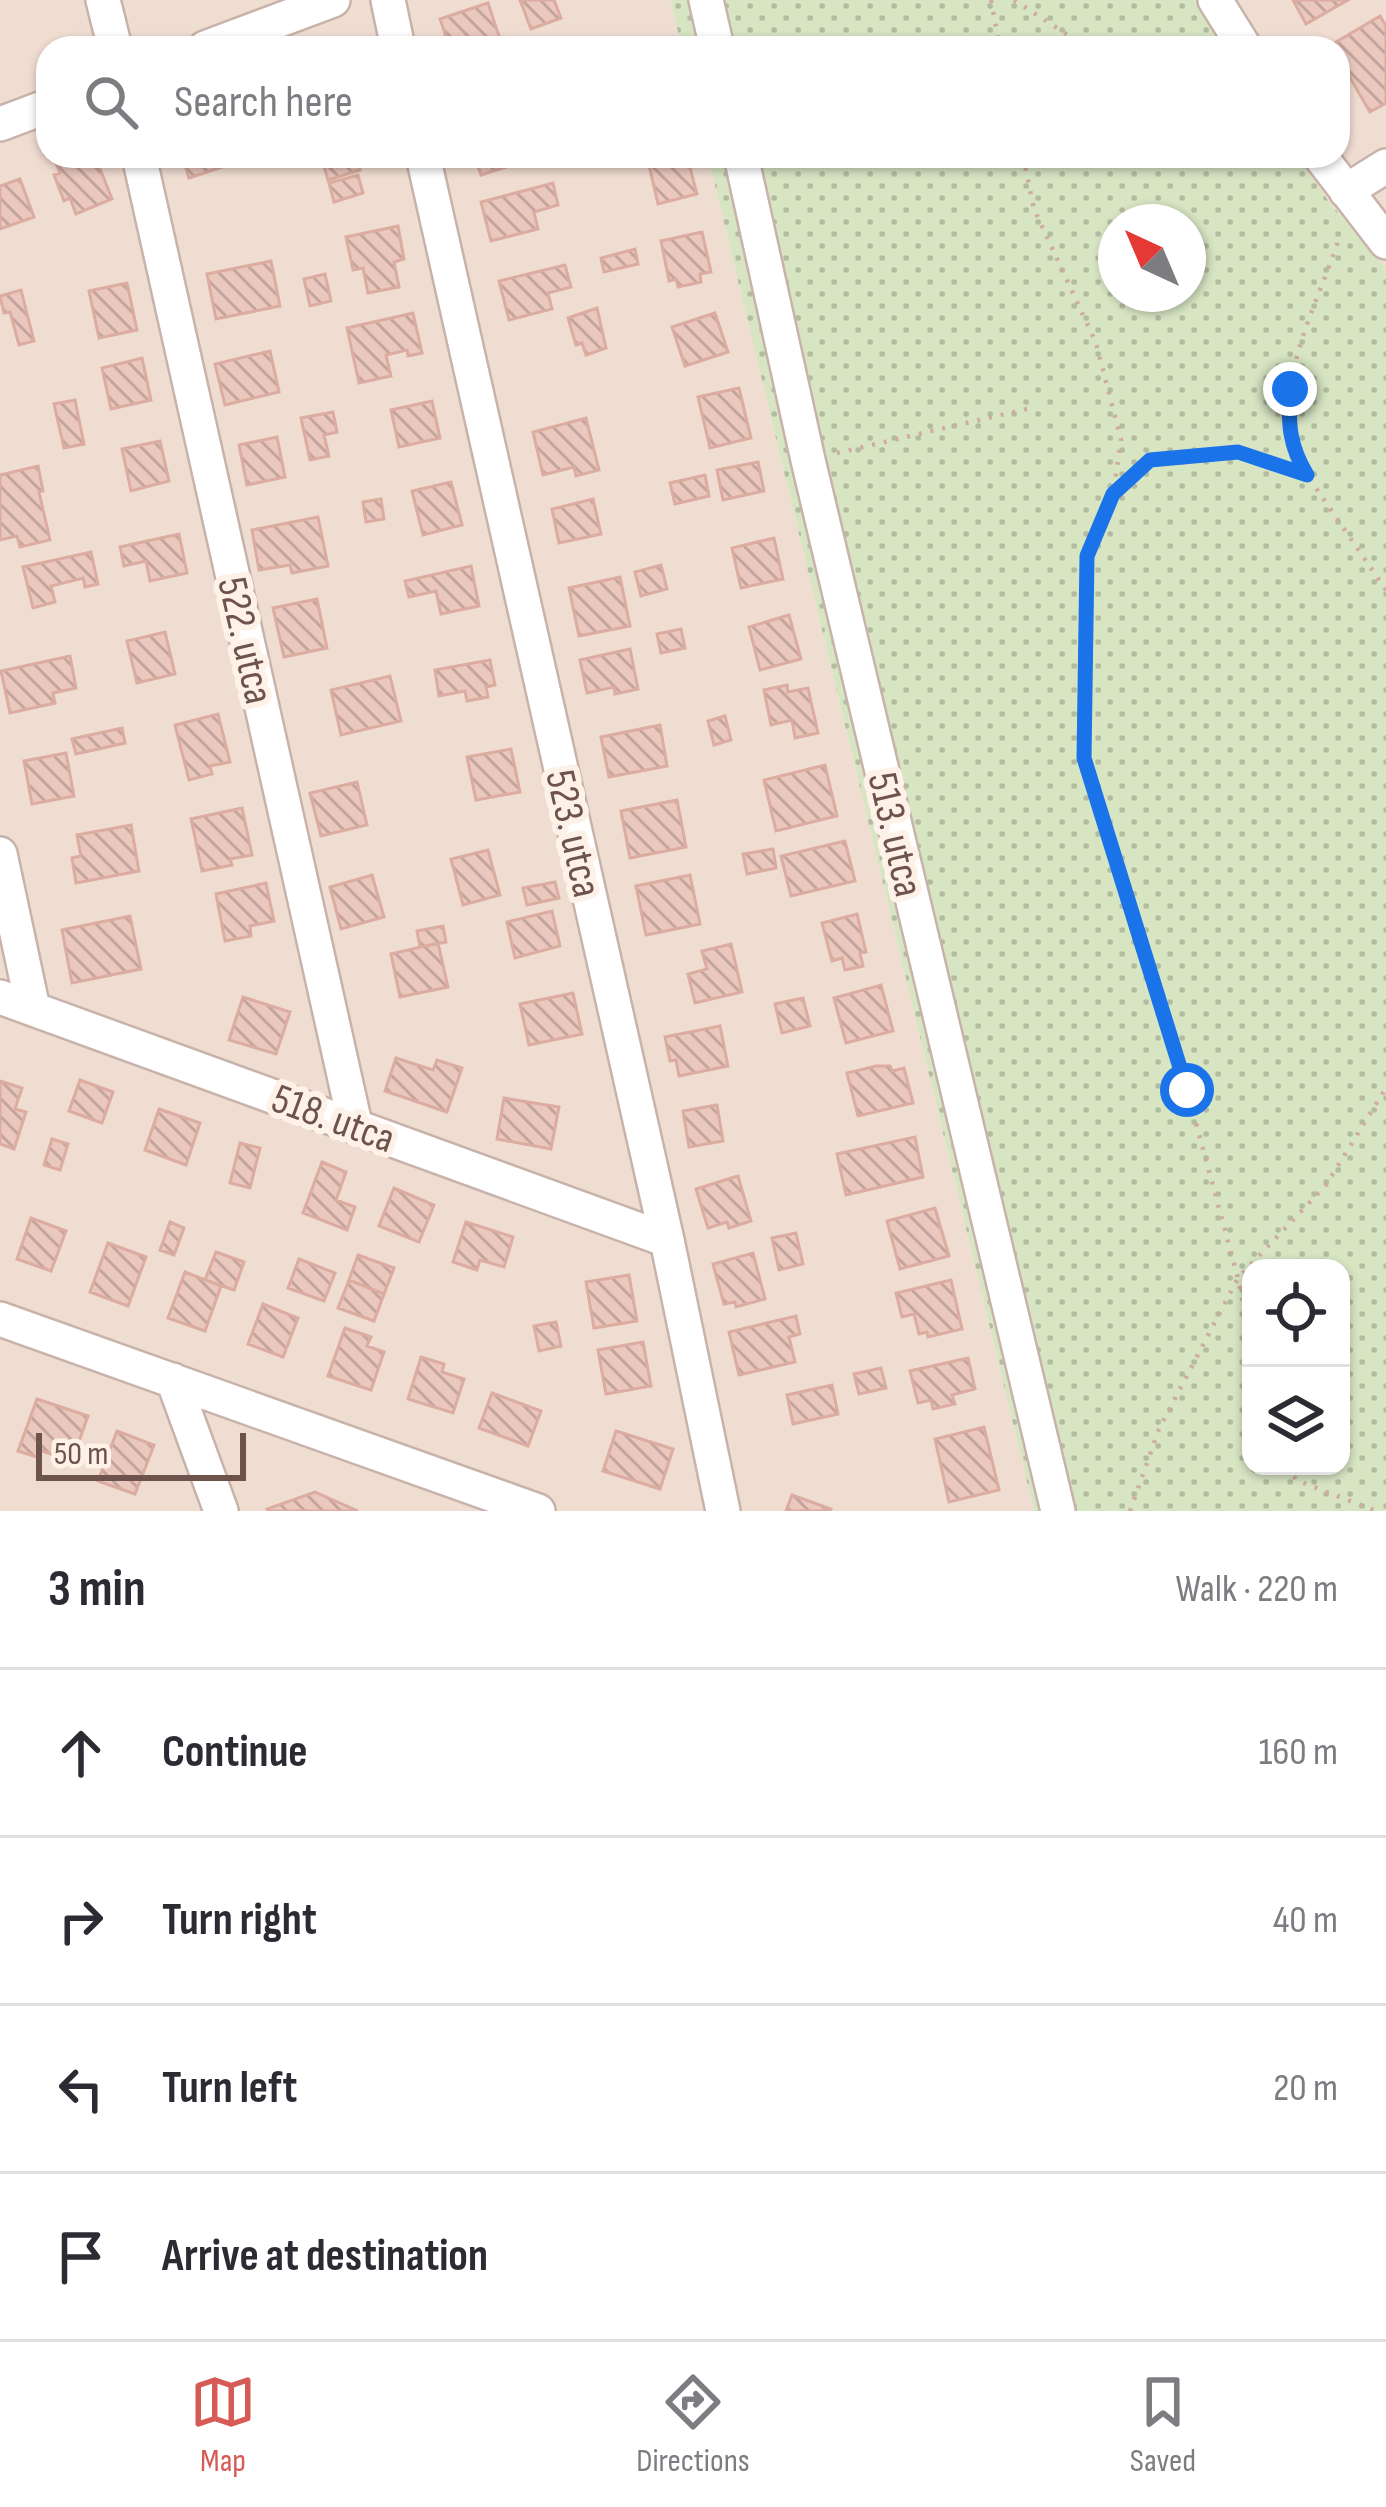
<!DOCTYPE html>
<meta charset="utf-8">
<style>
:root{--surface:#fff;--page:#f7f7f7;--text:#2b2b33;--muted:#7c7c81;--line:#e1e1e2;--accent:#d65a55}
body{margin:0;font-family:"Sofia Sans Condensed",sans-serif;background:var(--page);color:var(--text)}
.controls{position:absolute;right:36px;bottom:36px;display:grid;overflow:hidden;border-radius:24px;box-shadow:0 3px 9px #0004}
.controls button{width:108px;height:108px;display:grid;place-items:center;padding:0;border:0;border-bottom:3px solid var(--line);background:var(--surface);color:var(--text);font:60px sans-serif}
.compass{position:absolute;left:1098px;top:204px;width:108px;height:108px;border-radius:50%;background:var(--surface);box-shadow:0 3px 9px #0004;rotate:316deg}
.scale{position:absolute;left:36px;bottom:30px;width:210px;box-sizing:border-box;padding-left:12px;border:6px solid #6e524c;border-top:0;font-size:33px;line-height:42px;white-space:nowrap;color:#6e524c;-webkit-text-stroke:9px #fdf1e8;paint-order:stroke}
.stop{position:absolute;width:36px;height:36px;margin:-27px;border:9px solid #1a73e8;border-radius:50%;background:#fff}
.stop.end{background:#1a73e8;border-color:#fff;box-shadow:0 3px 12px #0008}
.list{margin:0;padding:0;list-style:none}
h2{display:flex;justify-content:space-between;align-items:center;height:156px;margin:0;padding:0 48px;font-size:51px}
h2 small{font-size:39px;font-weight:400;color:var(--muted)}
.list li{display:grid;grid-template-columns:78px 1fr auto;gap:36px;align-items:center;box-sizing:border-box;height:168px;padding:0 48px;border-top:3px solid var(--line)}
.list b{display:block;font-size:45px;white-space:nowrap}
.list em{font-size:39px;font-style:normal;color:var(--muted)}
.icon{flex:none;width:66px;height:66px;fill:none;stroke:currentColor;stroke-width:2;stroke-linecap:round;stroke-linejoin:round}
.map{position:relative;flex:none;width:1386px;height:1511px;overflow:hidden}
.search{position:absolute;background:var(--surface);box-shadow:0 3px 9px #0004;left:36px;right:36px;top:36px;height:132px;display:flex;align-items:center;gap:30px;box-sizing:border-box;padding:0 42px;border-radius:36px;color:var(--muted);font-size:45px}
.sheet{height:828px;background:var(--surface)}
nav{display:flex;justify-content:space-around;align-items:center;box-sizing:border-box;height:168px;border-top:3px solid var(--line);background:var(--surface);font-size:33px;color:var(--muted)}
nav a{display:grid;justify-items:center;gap:6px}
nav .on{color:var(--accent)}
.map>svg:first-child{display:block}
</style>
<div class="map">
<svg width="1386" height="1511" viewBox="0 0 1386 1511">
<defs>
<pattern id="grass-dots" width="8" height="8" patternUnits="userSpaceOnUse" patternTransform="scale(3)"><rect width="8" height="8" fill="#d7e5c3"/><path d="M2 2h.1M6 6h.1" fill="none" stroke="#b3bca1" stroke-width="1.8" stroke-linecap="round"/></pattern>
<pattern id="building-back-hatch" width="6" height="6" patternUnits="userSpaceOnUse" patternTransform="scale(3)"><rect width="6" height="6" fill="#ebc8be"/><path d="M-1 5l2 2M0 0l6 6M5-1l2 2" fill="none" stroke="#c3a59d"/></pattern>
</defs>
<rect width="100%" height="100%" fill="#f9ece3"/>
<!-- residential -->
<path fill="#f0ddd2" d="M0,0H670L682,48H48V156H708L1034,1511H0Z
M1194,0H1386V268L1330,203L1297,156H1338V48H1223Z"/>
<!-- grass -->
<path fill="url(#grass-dots)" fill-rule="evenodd" d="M670,0H1194L1223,48H682Z
M708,156H1297L1330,203L1386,268V1511H1034ZM1116,222H1188V294H1116ZM1251,1268H1341V1466H1251Z"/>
<!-- building -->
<path fill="url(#building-back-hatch)" stroke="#dcaca0" stroke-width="3" d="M520,0H554L561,18L531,29Z
M1293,0H1348L1306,24Z
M488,3L500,39L485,44L487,48H450L440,19Z
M1380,16L1386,26V103L1370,112L1338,57V48L1331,45Z
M65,156H95L112,199L76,214L70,198L64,201L54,175L60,173L55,160Z
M182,156H228L231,164L189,178Z
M321,156H355L360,170L328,180Z
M475,156H503L506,167L481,175Z
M668,156H687L697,194L658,204L648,161Z
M358,175L363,193L334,202L329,183Z
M20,179L34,217L0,229V186Z
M553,183L558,205L534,212L538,229L491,241L481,202Z
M398,226L404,259L394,262L399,287L368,293L363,268L353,270L346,237Z
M702,232L711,272L700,274L701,282L678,287L676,279L669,281L661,241Z
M635,249L638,264L604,272L601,258Z
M271,261L280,306L216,319L207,274Z
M565,265L571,287L548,293L552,309L509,320L499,281Z
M325,274L331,301L310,306L304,279Z
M127,283L137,330L99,338L89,291Z
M21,290L34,341L19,345L10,312L4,313L0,296Z
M597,308L606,348L586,355L582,343L576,345L568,318Z
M413,313L422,353L408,356L407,350L386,355L391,376L359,383L347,328Z
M715,313L728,352L685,366L672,327Z
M270,351L279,392L225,405L215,364Z
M142,358L151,400L111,409L102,368Z
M739,388L751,438L710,448L698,397Z
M75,400L84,444L64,448L54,404Z
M432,401L440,438L399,447L391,410Z
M333,412L337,432L324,435L329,456L310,460L301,418Z
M586,418L599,470L576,476L574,467L543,475L533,432Z
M277,437L285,477L247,485L239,445Z
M160,441L169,481L131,491L122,449Z
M758,462L764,491L723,500L717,470Z
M38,466L43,491L39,492L50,540L20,547L17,536L0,540V475Z
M705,475L709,496L675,504L670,483Z
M451,482L462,525L423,535L412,491Z
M381,499L384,519L366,522L363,502Z
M593,499L601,534L559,543L552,509Z
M318,517L328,566L292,573L290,565L259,570L252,530Z
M179,534L187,573L150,581L146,561L124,566L120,547Z
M774,538L783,579L741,588L732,548Z
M91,552L98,584L85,587L83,578L51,586L55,602L33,608L23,567Z
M661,565L667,589L641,596L635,572Z
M471,566L479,606L441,614L436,591L409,597L405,581Z
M620,577L630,626L579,636L569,588Z
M317,599L327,648L284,657L273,608Z
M789,615L801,659L760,670L749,627Z
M681,629L685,648L661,653L657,634Z
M165,632L175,674L137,683L127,641Z
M630,649L638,689L615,694L614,687L587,693L580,660Z
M70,656L76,688L53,693L55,703L10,713L1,671Z
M490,660L495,685L486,687L488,697L467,701L465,691L439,696L435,670Z
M390,676L401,721L341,735L331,690Z
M787,685L788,692L808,688L818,733L795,738L792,720L771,725L764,690Z
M218,714L230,762L210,766L212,774L189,780L175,725Z
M725,716L731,740L714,745L708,721Z
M660,725L667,766L609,777L601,737Z
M122,728L125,743L76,754L72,739Z
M511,749L520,792L476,800L467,757Z
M66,753L74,796L32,804L24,761Z
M825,765L837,816L776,831L764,780Z
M357,782L367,825L321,836L310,793Z
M677,800L686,847L630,858L621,811Z
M242,808L252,855L230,859L232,865L202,871L191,819Z
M131,825L139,871L76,883L72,858L81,856L77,835Z
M845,841L855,881L791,896L781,856Z
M773,849L776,868L747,874L743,854Z
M488,850L500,895L463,905L451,859Z
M372,875L384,917L341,929L330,887Z
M690,875L700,924L646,935L636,886Z
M555,882L559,898L527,905L523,888Z
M266,883L274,921L250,926L251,936L225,941L216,894Z
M552,911L560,946L515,958L507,922Z
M857,914L866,952L860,953L863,966L845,970L842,958L832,961L822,923Z
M130,916L141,969L72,983L62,930Z
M443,926L446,942L420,947L417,931Z
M438,943L448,987L400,997L391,954Z
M731,944L742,992L695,1003L688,974L707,969L702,951Z
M881,985L893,1031L846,1043L834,998Z
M573,993L582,1034L529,1045L520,1004Z
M243,997L290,1012L276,1054L229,1040Z
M803,998L810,1026L782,1033L775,1004Z
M720,1026L728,1066L679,1076L676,1060L670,1061L665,1037Z
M396,1058L433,1070L437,1060L462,1068L447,1112L385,1091Z
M876,1066H890L892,1071L904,1068L913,1103L858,1116L847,1073Z
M80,1080L113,1092L102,1123L69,1111Z
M0,1081L22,1088L15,1109L26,1112L14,1149L0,1144Z
M504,1098L559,1107L551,1149L497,1139Z
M717,1105L723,1141L689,1147L683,1111Z
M159,1109L200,1123L186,1165L145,1150Z
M915,1137L923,1177L846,1195L837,1154Z
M52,1139L68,1144L60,1170L44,1165Z
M240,1143L260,1148L250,1188L230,1183Z
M322,1162L346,1172L336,1200L355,1207L347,1230L303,1213Z
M738,1176L751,1221L729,1228L727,1222L708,1228L696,1189Z
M394,1188L434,1205L419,1242L379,1226Z
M935,1208L949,1256L900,1269L887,1221Z
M31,1218L66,1231L51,1271L17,1259Z
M170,1222L184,1228L174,1255L160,1250Z
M466,1222L513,1237L504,1267L480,1260L477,1270L453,1262Z
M796,1233L803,1264L779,1270L772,1238Z
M108,1243L146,1257L128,1306L90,1292Z
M216,1252L244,1262L234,1290L205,1280Z
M753,1253L765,1299L736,1307L735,1302L724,1304L713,1264Z
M358,1255L394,1268L384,1294L349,1280Z
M299,1259L335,1273L324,1301L288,1288Z
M185,1272L221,1286L205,1331L168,1318Z
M629,1275L637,1321L594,1328L586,1282Z
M349,1280L384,1294L374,1321L338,1308Z
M951,1280L962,1329L928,1337L927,1332L919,1334L914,1314L902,1317L896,1293Z
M263,1304L298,1318L283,1357L248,1344Z
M796,1316L800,1334L789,1337L795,1362L739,1375L729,1332Z
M556,1322L561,1346L539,1351L534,1326Z
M345,1328L371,1337L367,1346L384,1352L371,1390L328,1376Z
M643,1342L651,1386L606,1394L598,1350Z
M421,1357L444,1364L442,1372L464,1379L453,1413L408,1399Z
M968,1358L975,1389L952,1395L955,1404L933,1409L931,1400L918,1403L910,1371Z
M881,1368L886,1388L859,1394L854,1374Z
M832,1385L838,1414L793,1424L787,1395Z
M492,1393L541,1411L528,1446L479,1428Z
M37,1399L88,1416L72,1461L39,1450L37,1457L18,1451Z
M984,1427L999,1490L949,1502L935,1439Z
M117,1431L154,1445L135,1494L98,1481Z
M616,1431L673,1449L660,1489L603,1471Z
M315,1492L358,1511H268L267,1509Z
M792,1495L831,1509L830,1511H786Z"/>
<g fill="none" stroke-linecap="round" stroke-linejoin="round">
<!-- street casing -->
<g stroke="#c8b3ab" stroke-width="38">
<path id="street" d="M103,0L115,48
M388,0L398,48
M706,0L717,48
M1215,0L1245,48
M205,48L333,0
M0,124L48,106
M139,156L355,1124
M423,156L667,1240L723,1511
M741,156L808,460L1058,1511
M1320,156L1386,242
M1346,191L1386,166
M0,854L33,1009
M0,997L667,1240
M0,1319L538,1511
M173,1380L221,1511"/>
</g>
<!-- path -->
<path stroke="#d0aba1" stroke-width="4.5" stroke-dasharray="3 9" stroke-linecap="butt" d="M991,0L1000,48
M1014,0L1088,48
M1023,156L1034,209L1096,343L1121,440L1113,494L1087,556L1085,758L1187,1090L1238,1278L1251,1343
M837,453L1031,408
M1307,475C1261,397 1316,313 1340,235
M1113,494L1150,460L1238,452L1307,475L1386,590
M1288,1466L1296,1480L1376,1511
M1130,1511L1159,1429L1238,1278L1326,1185L1386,1088"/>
<!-- street -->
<use href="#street" stroke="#fff" stroke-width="33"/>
</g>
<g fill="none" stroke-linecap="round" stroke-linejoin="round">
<!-- route -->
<path stroke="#1a73e8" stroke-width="15" d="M1187,1090L1084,758L1087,556L1113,494L1150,460L1238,452L1307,475C1289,445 1288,424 1290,389"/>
</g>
<g text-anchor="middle" stroke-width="12" stroke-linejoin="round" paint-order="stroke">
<!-- street labels -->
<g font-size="42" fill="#6e524c" stroke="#fdf1e8">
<text transform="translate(247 640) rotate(77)" y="15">522. utca</text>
<text transform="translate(575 833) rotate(77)" y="15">523. utca</text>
<text transform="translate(897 834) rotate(77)" y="15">513. utca</text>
<text transform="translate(334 1117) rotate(20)" y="15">518. utca</text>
</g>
</g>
</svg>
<div class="controls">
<button><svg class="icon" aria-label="locate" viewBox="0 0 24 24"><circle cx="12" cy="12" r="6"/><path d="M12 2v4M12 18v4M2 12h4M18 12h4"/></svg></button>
<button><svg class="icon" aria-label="layers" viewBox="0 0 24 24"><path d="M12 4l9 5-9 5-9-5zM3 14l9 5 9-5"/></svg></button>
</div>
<svg class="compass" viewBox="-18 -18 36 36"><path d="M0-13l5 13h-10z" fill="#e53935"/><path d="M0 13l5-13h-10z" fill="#7c7c81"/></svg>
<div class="scale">50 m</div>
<div class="stop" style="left:1187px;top:1090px"></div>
<div class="stop end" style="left:1290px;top:389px"></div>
<div class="search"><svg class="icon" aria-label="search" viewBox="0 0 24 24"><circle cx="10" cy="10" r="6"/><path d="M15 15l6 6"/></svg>Search here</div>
</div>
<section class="sheet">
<h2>3 min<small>Walk · 220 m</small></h2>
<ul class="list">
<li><svg class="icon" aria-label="ahead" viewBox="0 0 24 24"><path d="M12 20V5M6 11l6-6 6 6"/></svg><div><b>Continue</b></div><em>160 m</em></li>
<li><svg class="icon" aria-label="right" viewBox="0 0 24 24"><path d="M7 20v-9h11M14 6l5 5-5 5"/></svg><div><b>Turn right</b></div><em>40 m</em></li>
<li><svg class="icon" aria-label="left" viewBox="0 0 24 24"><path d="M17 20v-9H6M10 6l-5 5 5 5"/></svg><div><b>Turn left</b></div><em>20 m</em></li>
<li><svg class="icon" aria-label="arrive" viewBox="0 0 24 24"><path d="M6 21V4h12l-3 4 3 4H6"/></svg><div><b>Arrive at destination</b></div></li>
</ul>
</section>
<nav>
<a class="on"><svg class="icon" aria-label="map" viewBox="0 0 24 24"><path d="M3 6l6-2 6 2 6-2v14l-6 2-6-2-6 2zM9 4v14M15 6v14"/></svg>Map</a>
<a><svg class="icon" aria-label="directions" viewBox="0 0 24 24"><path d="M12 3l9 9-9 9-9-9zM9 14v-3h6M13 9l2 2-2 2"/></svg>Directions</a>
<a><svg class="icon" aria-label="saved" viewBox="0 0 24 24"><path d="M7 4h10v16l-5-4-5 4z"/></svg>Saved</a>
</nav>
